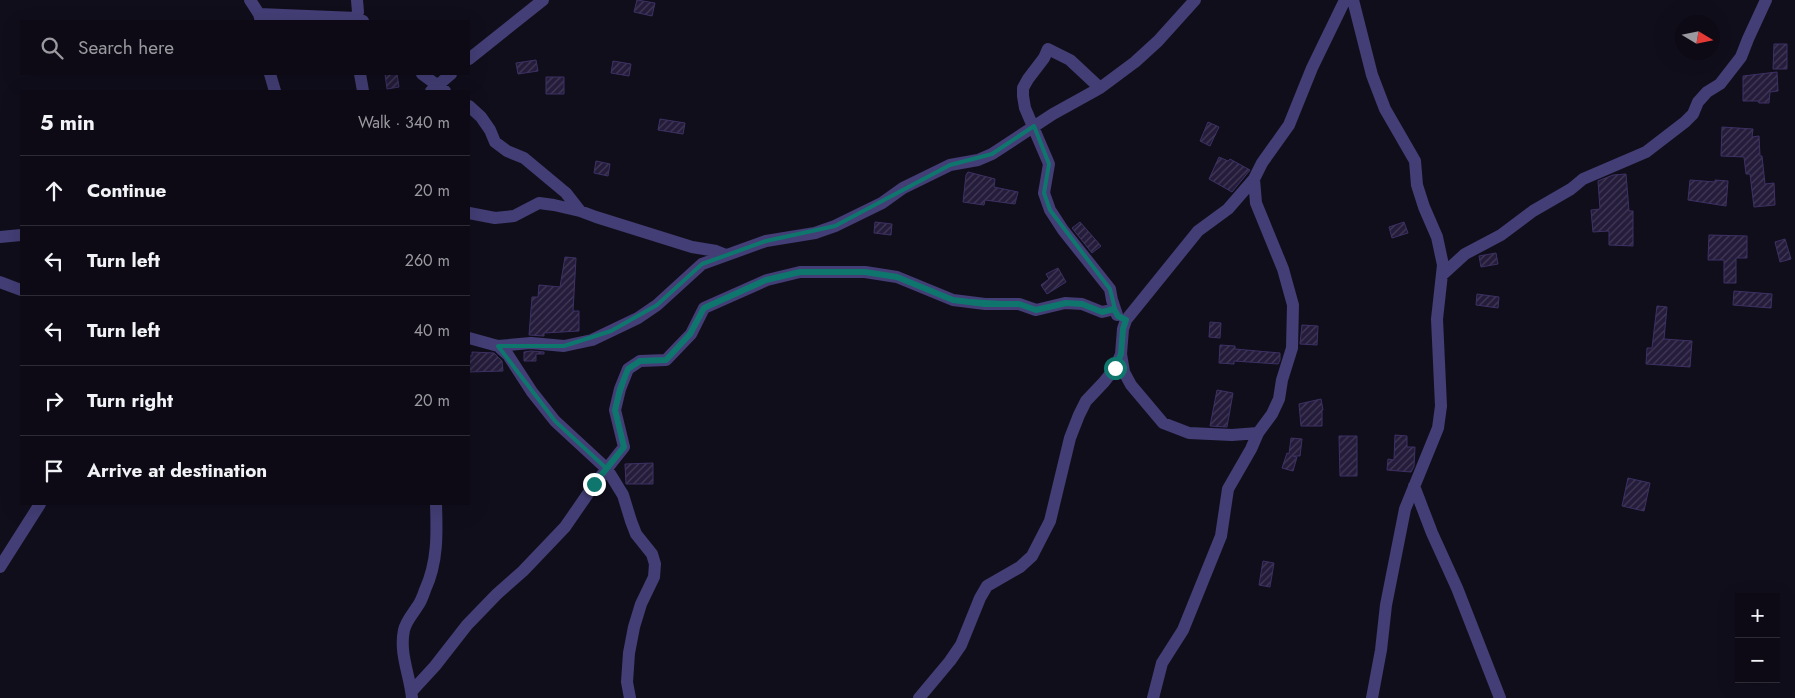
<!DOCTYPE html>
<meta charset="utf-8">
<style>
:root{--surface:#0d0a15;--page:#1b1822;--text:#f1f3f6;--muted:#9a9aa0;--line:#2d2b34}
body{margin:0;font-family:Jost,sans-serif;background:var(--page);color:var(--text)}
.controls{position:absolute;right:15px;bottom:15px;display:grid;overflow:hidden;border-radius:0px;box-shadow:0 5px 20px #0002}
.controls button{width:45px;height:45px;display:grid;place-items:center;padding:0;border:0;border-bottom:1px solid var(--line);background:var(--surface);color:var(--text);font:25px sans-serif}
.compass{position:absolute;left:1675px;top:15px;width:45px;height:45px;border-radius:50%;background:var(--surface);box-shadow:0 5px 20px #0002;rotate:100deg}
.stop{position:absolute;width:15px;height:15px;margin:-11px;border:4px solid #0f766e;border-radius:50%;background:#fff}
.stop.end{background:#0f766e;border-color:#fff;box-shadow:0 1px 5px #0008}
.list{margin:0;padding:0;list-style:none}
h2{display:flex;justify-content:space-between;align-items:center;height:65px;margin:0;padding:0 20px;font-size:21px}
h2 small{font-size:16px;font-weight:400;color:var(--muted)}
.list li{display:grid;grid-template-columns:32px 1fr auto;gap:15px;align-items:center;box-sizing:border-box;height:70px;padding:0 20px;border-top:1px solid var(--line)}
.list b{display:block;font-size:19px;white-space:nowrap}
.list em{font-size:16px;font-style:normal;color:var(--muted)}
.icon{flex:none;width:28px;height:28px;fill:none;stroke:currentColor;stroke-width:2;stroke-linecap:round;stroke-linejoin:round}
.map{position:relative;flex:none;width:1795px;height:698px;overflow:hidden}
.search{position:absolute;background:var(--surface);box-shadow:0 5px 20px #0002;left:20px;top:20px;width:450px;height:55px;display:flex;align-items:center;gap:12px;box-sizing:border-box;padding:0 18px;border-radius:0px;color:var(--muted);font-size:19px}
.panel{position:absolute;background:var(--surface);box-shadow:0 5px 20px #0002;left:20px;top:90px;width:450px;height:415px;border-radius:0px}
.map>svg:first-child{display:block}
</style>
<div class="map">
<svg width="1795" height="698" viewBox="0 0 1795 698">
<defs>
<pattern id="building-hatch" width="6" height="6" patternUnits="userSpaceOnUse" patternTransform="scale(1.25)"><rect width="6" height="6" fill="#241c3a"/><path d="M-1 1l2-2M0 6l6-6M5 7l2-2" fill="none" stroke="#433c57"/></pattern>
</defs>
<rect width="100%" height="100%" fill="#110e1c"/>
<!-- building -->
<path fill="url(#building-hatch)" stroke="#3d3164" d="M637,0L655,3L652,16L634,12Z
M1774,44H1787V69H1773Z
M536,60L538,71L518,74L516,63Z
M613,61L631,64L629,76L611,73Z
M1777,72L1778,91L1770,92L1769,103H1759L1758,101H1743V76Z
M385,74H397L399,87L387,89Z
M546,77H564V94H546Z
M660,119L685,123L683,134L658,130Z
M1208,122L1219,127L1210,146L1200,141Z
M1722,127L1753,129L1752,137L1759,136L1760,156H1762L1765,184L1774,183L1775,205L1754,207L1750,174H1746L1744,157L1721,156Z
M1219,157L1228,161L1230,159L1250,170L1232,192L1209,179Z
M596,161L610,164L608,176L594,173Z
M968,172L995,179L994,187L1018,192L1015,204L985,200L984,205L963,202L966,175Z
M1626,174L1629,211H1633V246L1609,245V231L1593,232L1591,210L1600,209L1598,181L1613,175Z
M1690,180L1715,182V180L1728,181L1726,206L1688,200Z
M875,222L892,224L891,235L874,233Z
M1080,222L1101,246L1092,253L1072,228Z
M1404,222L1408,233L1392,238L1389,227Z
M1709,235L1747,236V258H1736V283H1724V260H1708Z
M1785,239L1791,259L1780,262L1775,242Z
M1496,253L1498,264L1481,267L1479,256Z
M565,257L576,258L573,311H579V331L544,333V336L529,335L532,297H538L539,285L560,287Z
M1058,268L1066,282L1047,294L1041,285L1049,279L1046,274Z
M1734,291L1772,294L1771,308L1733,305Z
M1477,294L1499,297L1498,308L1476,305Z
M1657,306L1667,307L1664,339L1692,341L1690,367L1646,364L1647,348H1652Z
M1210,322L1221,323L1220,338L1209,337Z
M1302,325L1318,326L1317,345L1300,344Z
M1220,345L1235,346V349L1280,353V360L1278,364L1234,361V364L1219,363Z
M531,351L544,352V354H536V361H524V352Z
M472,352L494,353L502,361L503,371L469,372V356H472Z
M1217,390L1233,393L1227,427L1210,426Z
M1321,399L1323,410H1322V426H1301L1299,404Z
M1395,435L1407,436V447H1415L1414,466L1411,472L1387,470L1388,459L1394,460Z
M1339,436H1357V476H1340Z
M1291,438L1302,439L1300,456H1293L1297,457L1293,471L1282,468L1287,453L1289,454Z
M653,463V484H626L625,464Z
M1628,478L1650,483L1644,511L1622,506Z
M1263,561L1274,563L1270,587L1259,585Z"/>
<g fill="none" stroke-linecap="round" stroke-linejoin="round">
<!-- minor -->
<path stroke="#433e75" stroke-width="12" d="M250,0L259,14L261,21
M1353,0L1372,75L1385,109L1415,161L1417,185L1424,207L1437,237L1443,265L1437,319L1441,406L1438,428L1405,509L1386,605L1381,650L1372,698
M259,14L356,18L363,21
M355,21L358,12L357,0
M469,59L543,0
M270,74L275,91
M360,74L363,91
M422,74L445,91
M1100,88L1070,60L1048,49L1044,58L1028,79L1023,88V96L1025,108L1049,164L1044,193L1050,210L1063,230L1110,289L1112,300L1117,315
M431,91L451,74
M469,106L481,117L490,130L495,142L507,151L524,158L566,193L580,211
M1254,179L1228,209L1198,231L1126,320L1123,329L1121,354L1124,372L1131,385L1163,423L1189,433L1232,435L1258,433
M469,213L495,218L514,216L539,203L554,205L580,211L596,217L692,247L716,251L726,255
M0,237L21,235
M1442,275L1465,254L1501,235L1533,211L1571,189L1583,179L1646,152L1685,122L1693,114L1698,102L1707,92L1720,84L1741,57L1748,39L1766,0
M0,282L21,290
M469,338L498,346L531,343L564,346L592,340L638,318L657,305L702,264L766,241L815,233L835,226L882,203L903,188L950,165L978,160L992,154L1053,114L1100,88L1135,62L1158,41L1195,0
M498,346L508,355L532,392L555,421L607,469L623,495L631,521L636,534L652,554L655,564L654,577L641,604L634,627L629,653L627,682L630,698
M1414,486L1432,533L1457,588L1500,698
M0,567L40,504
M412,691L435,666L467,625L497,594L523,571L565,527L594,485L624,447L615,410L620,389L628,369L640,361L666,360L691,334L704,308L767,280L800,272H865L897,277L953,300L985,304H1019L1036,310L1065,303L1082,304L1102,312L1115,309
M412,698C410,675 399,654 404,630C406,621 412,615 417,607C421,602 423,596 425,590C438,562 437,533 436,504
M919,698L950,661L961,645L980,598L987,586L1020,567L1032,556L1050,521L1070,438L1079,415L1086,401L1104,382L1115,368L1121,354
M1153,698L1162,663L1183,630L1221,536L1228,489L1251,449L1258,433L1272,414L1279,399L1282,380L1292,348L1293,305L1283,269L1256,203L1254,179L1262,163L1289,125L1312,68L1345,0"/>
</g>
<g fill="none" stroke-linecap="round" stroke-linejoin="round">
<!-- route -->
<path stroke="#0f766e" stroke-width="6" d="M594,484L624,447L615,410L620,389L628,369L640,361L666,360L690,334L704,308L766,280L800,272H865L897,277L953,300L985,304H1019L1036,310L1066,303L1082,304L1102,312L1114,309L1118,316L1126,320L1123,329L1121,354L1115,368"/>
</g>
<!-- marked area -->
<path fill="none" stroke="#0f766e" stroke-width="4" stroke-linejoin="round" d="M1034,126L1049,164L1044,193L1050,210L1110,289L1115,309L1102,312L1082,304L1065,303L1036,310L1019,304L953,300L897,277L865,272H800L767,280L704,308L691,334L666,360L640,361L628,369L615,410L624,447L607,469L555,421L498,346H564L611,331L657,305L702,264L766,241L835,226L950,165L992,154Z"/>
</svg>
<div class="controls">
<button>+</button>
<button>−</button>
</div>
<svg class="compass" viewBox="-18 -18 36 36"><path d="M0-13l5 13h-10z" fill="#e53935"/><path d="M0 13l5-13h-10z" fill="#9a9aa0"/></svg>
<div class="stop" style="left:1115px;top:368px"></div>
<div class="stop end" style="left:594px;top:484px"></div>
<div class="search"><svg class="icon" aria-label="search" viewBox="0 0 24 24"><circle cx="10" cy="10" r="6"/><path d="M15 15l6 6"/></svg>Search here</div>
<section class="panel">
<h2>5 min<small>Walk · 340 m</small></h2>
<ul class="list">
<li><svg class="icon" aria-label="ahead" viewBox="0 0 24 24"><path d="M12 20V5M6 11l6-6 6 6"/></svg><div><b>Continue</b></div><em>20 m</em></li>
<li><svg class="icon" aria-label="left" viewBox="0 0 24 24"><path d="M17 20v-9H6M10 6l-5 5 5 5"/></svg><div><b>Turn left</b></div><em>260 m</em></li>
<li><svg class="icon" aria-label="left" viewBox="0 0 24 24"><path d="M17 20v-9H6M10 6l-5 5 5 5"/></svg><div><b>Turn left</b></div><em>40 m</em></li>
<li><svg class="icon" aria-label="right" viewBox="0 0 24 24"><path d="M7 20v-9h11M14 6l5 5-5 5"/></svg><div><b>Turn right</b></div><em>20 m</em></li>
<li><svg class="icon" aria-label="arrive" viewBox="0 0 24 24"><path d="M6 21V4h12l-3 4 3 4H6"/></svg><div><b>Arrive at destination</b></div></li>
</ul>
</section>
</div>
